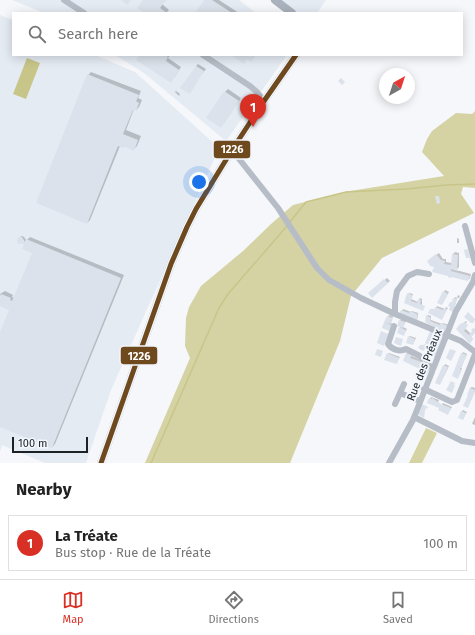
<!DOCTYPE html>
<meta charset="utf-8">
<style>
:root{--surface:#fff;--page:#f6f6f6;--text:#222;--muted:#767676;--line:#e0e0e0;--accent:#d93025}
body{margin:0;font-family:"Fira Sans",sans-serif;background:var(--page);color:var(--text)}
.compass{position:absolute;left:379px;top:68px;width:36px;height:36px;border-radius:50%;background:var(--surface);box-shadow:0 2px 10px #0003;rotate:39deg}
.scale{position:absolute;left:12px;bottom:10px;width:76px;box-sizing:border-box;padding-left:4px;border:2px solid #1c2126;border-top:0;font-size:11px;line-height:14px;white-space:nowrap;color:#1c2126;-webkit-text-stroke:3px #f2f6fd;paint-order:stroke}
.you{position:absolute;left:199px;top:182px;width:14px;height:14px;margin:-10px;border:3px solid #fff;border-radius:50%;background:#1a73e8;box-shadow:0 0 0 6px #1a73e833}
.badge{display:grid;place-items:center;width:26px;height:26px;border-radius:50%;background:var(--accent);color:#fff;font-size:13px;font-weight:700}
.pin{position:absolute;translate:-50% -33px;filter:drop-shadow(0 1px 2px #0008)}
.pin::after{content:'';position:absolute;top:21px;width:14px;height:12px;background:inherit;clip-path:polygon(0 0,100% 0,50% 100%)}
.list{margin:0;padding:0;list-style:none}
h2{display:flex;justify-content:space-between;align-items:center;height:52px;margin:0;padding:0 16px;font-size:17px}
h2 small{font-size:13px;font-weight:400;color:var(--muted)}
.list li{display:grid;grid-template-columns:26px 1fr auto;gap:12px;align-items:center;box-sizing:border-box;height:56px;margin:0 8px 8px;padding:0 8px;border:1px solid var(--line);border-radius:0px}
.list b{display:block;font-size:15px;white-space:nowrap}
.list p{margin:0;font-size:13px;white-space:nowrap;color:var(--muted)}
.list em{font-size:13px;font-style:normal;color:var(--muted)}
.icon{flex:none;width:22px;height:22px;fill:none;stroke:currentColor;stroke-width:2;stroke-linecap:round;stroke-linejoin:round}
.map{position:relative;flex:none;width:475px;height:463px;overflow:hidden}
.search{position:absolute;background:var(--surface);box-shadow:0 2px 10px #0003;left:12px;right:12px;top:12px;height:44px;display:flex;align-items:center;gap:10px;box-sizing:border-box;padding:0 14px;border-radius:0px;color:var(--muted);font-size:15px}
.sheet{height:116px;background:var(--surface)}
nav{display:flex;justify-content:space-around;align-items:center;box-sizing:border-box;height:56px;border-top:1px solid var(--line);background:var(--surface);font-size:11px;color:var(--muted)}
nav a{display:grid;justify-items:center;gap:2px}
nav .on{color:var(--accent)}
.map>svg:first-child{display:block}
</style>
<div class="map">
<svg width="475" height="463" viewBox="0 0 475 463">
<rect width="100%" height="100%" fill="#f5f7fa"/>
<!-- built -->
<path fill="#e5ebf3" d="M12,0H239L256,13H44Z
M279,0H326L317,13H298Z
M0,15L13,20V55H95L135,72L219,148L111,390L86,463H45L2,445L0,452Z
M115,55H287L226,141L144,73Z"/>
<!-- forest -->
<path fill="#d5d3a4" d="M475,111V188L463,187L461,194L474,213L382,258L351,296L340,341L290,463H145L190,358L185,346L186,318L189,307L201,286L243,251L271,224L293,205L344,192L444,176L422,152L427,139L432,131L456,113L472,114Z
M426,428L437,433L422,463H409Z"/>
<!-- water -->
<path fill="#c8c589" d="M27,58L40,63L26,99L13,94Z"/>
<!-- shadow -->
<path fill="#0003" d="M144,0H166L162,4L169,10L166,13H145Z
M205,0H219L239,13H196Z
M141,55H170L168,58L181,67L174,78Z
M198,64L206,69L202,74L196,66Z
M91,72L141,91L138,98L142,100L139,107L136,110L134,109L126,130L141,136L137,146L134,149L124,146L123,147L120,146L90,220L87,223L88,75Z
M228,89L241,98L224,123L207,118L225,92Z
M176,91L180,94L179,96L175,92Z
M22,236L24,237L26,240L24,243L20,237Z
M30,237L124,275L55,444L52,447L0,426V335L10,309L0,305V294L5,291L13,295L12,297L15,298L33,253L27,240Z
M457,238L459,239V243H457Z
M455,252L459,253V267L456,270L471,274L470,278L468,280L435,266L430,259L439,253L443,259H446V262L452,263L453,254Z
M387,278L390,281L372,296L370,293Z
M445,290L449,292L442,304L439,302Z
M409,293L413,294L411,299L418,302L420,298L422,299V305L405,302Z
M458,295L460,296L459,298H457L454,309V299L455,297L457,298Z
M437,306L445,309L446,307L448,308L442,318L430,312L431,309L435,310Z
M403,309L411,312L412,311L418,313V318L417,319L402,311Z
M389,315L393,316L391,323L392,324L389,329L383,327Z
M428,315L431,316V320L442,324L443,323L449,325L447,329L428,323L427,316Z
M401,319L406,321L403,327L407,329L404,334L398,332L401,326L398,325Z
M466,321L467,322L463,326L464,328L468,324L465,328L471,334L475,328V332L471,337L473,339L470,342L458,329L463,323H464Z
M431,331L440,337L434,334L431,338H432L430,343L428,345H429L428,347L420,346L421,345L423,346L425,345L427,343Z
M410,336L416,338L413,344L409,337Z
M409,351L413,353L412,356L425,361L431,367L426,375L421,368L404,360L407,353Z
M463,352L467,354L461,368H462L459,376L462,354Z
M389,353L400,357L397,362L388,354Z
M445,364L449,366L440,384L436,382Z
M472,387L475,388V391L468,407L467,399L470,388Z
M431,397L439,400L437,405L430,399Z
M443,403L452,407L449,412L442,404Z
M463,410L467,412L463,419L462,411Z
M475,417V425L472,424Z"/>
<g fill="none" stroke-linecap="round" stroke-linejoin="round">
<!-- stream -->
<path stroke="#c8c589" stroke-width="1.5" d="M289,223L306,202L346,192L406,189L447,185L475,184
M151,463L219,308L228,294L287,226"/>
</g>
<!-- building -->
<path fill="#dce2eb" d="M121,0H131L127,5Z
M143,0H166L160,8L167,13H144L137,8Z
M204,0H212L232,13H195Z
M140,55H165L168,57L166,61L179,70L171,83L136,60Z
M231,55H256L251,62L247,59L244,64Z
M196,66L204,71L190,94L180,88Z
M87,74L139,95L136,101L139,103L136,111L133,110L123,134L138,140L134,151L123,146V148L118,146L87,224L36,203Z
M341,78L345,82L342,85L338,81Z
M224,91L239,101L221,128L206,118Z
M435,196H439L440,203L437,204Z
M19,237H22L25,242L26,239L121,278L52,448L0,427V332L9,310L0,306V296L1,294L11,298L10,300L12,301L32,253L22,249L24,244H20L17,243V240Z
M468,249L470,258H466L464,250Z
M436,254L441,260L445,261L444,264L451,265L452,254L458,255L457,271L451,269V271L470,276L468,281L451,277V278L448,277V276L432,272L434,267L430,266L427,261Z
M384,279L388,283L372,298L368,293Z
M443,291L448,294L442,305L437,303Z
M407,293L412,295L411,301L417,303L418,299L421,300L420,304L425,306L423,311L404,303Z
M453,298L457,299L453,312L449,310L450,307L448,306L450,302H452Z
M435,307L443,310L444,308L447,309L442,320L428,313L430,309L434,310Z
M401,310L409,313L410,311L417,314L418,317L417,321L399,314Z
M468,312L475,319V320L473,323H471L464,317Z
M426,315L431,318L430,321L440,325L441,323L448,326L446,332L428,324L425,322Z
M387,316L393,318L390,324L384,322Z
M399,320L405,322L403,328L397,326Z
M384,322L391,325L389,331L382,328Z
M464,322L468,325L464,331L469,335L472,331L471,330L473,328L475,330V333L471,337L473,339L470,344L456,329L461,323L462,324Z
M399,327L406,330L404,336L397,333Z
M431,329L444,335L435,358L431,356L434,346H433L437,338L438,339L439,337L433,335L429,345L425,343Z
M381,331L388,334L384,346L377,343Z
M408,336L415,339L413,345L406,343Z
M396,337L403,339L401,346L394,343Z
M424,344L429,347L427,350L425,349L423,351L418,348L419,346H421L422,345L423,346Z
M377,349L383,351L381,357L375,355Z
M450,349L456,351L451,361L446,358Z
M387,353L399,358L397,364L384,360Z
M406,353L412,355L410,358L424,363L423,365L429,370L426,376L418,372L420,369L403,361Z
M461,353L467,355L460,369L461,370L458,379L452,376Z
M443,365L448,367L440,385L435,383Z
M451,381L455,383L454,385H455L452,393L446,390Z
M470,388L475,390V391L468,408L463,406L468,395H467Z
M429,398L432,399V398L441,404L451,408L448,415L438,410L439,408L427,403Z
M422,404L428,407L427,409L426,408L425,411L424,418L419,415V411Z
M461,411L466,413L463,420L458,418Z"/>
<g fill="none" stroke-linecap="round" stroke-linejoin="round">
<!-- street -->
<path stroke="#b7bdc6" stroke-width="6" d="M64,0L84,13
M203,55L250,86L257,92L264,101
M232,150L278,208L317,268L329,280L361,298L395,314L461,341L475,352
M465,226L475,263
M395,314V302L397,291L408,276L417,272L429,274
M394,326L388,344C392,350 400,352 406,349L420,356L433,369
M404,384L400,393L420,401
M424,389L452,402L457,400L475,354
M395,404L400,393
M414,417L462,441L475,443
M389,463L413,420L456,311L473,282L475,275"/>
<!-- secondary -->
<path stroke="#aab2bd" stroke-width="8" d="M275,0L292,13
M101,463L171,264L187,227L196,209L232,150L264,101L296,55"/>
<!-- bus-1 casing -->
<g stroke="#f2f6fd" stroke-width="8">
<path id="bus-1" d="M101,463L171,264L187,227L196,209L232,150L264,101L296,55"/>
</g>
<!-- bus-1 -->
<use href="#bus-1" stroke="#6e491e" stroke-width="5"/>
</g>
<g text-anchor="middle" stroke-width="4" stroke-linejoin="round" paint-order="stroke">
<!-- street labels -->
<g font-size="11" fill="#1c2126" stroke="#f2f6fd">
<text transform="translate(424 365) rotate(-68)" y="4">Rue des Préaux</text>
</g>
</g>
<g stroke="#f2f6fd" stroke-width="1.5">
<rect x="213" y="140" width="38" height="19" rx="4" fill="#6e491e"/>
<rect x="120" y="346" width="38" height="19" rx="4" fill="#6e491e"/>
</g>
<g font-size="11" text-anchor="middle" font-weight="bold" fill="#fff">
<text x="232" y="153">1226</text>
<text x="139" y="360">1226</text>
</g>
</svg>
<svg class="compass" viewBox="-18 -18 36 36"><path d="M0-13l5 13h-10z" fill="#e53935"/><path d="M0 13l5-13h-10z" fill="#767676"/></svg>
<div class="scale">100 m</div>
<div class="you"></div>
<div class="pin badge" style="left:253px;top:127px">1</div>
<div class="search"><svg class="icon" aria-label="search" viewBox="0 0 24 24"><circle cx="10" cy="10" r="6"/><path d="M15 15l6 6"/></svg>Search here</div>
</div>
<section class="sheet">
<h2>Nearby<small></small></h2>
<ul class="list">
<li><span class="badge">1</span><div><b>La Tréate</b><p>Bus stop · Rue de la Tréate</p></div><em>100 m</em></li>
</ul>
</section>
<nav>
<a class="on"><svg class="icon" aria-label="map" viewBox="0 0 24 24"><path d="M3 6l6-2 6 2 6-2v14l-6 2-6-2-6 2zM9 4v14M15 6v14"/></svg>Map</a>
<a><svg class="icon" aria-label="directions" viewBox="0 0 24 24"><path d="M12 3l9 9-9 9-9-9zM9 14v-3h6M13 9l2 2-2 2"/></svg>Directions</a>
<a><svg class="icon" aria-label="saved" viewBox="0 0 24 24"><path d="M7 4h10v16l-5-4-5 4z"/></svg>Saved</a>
</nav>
